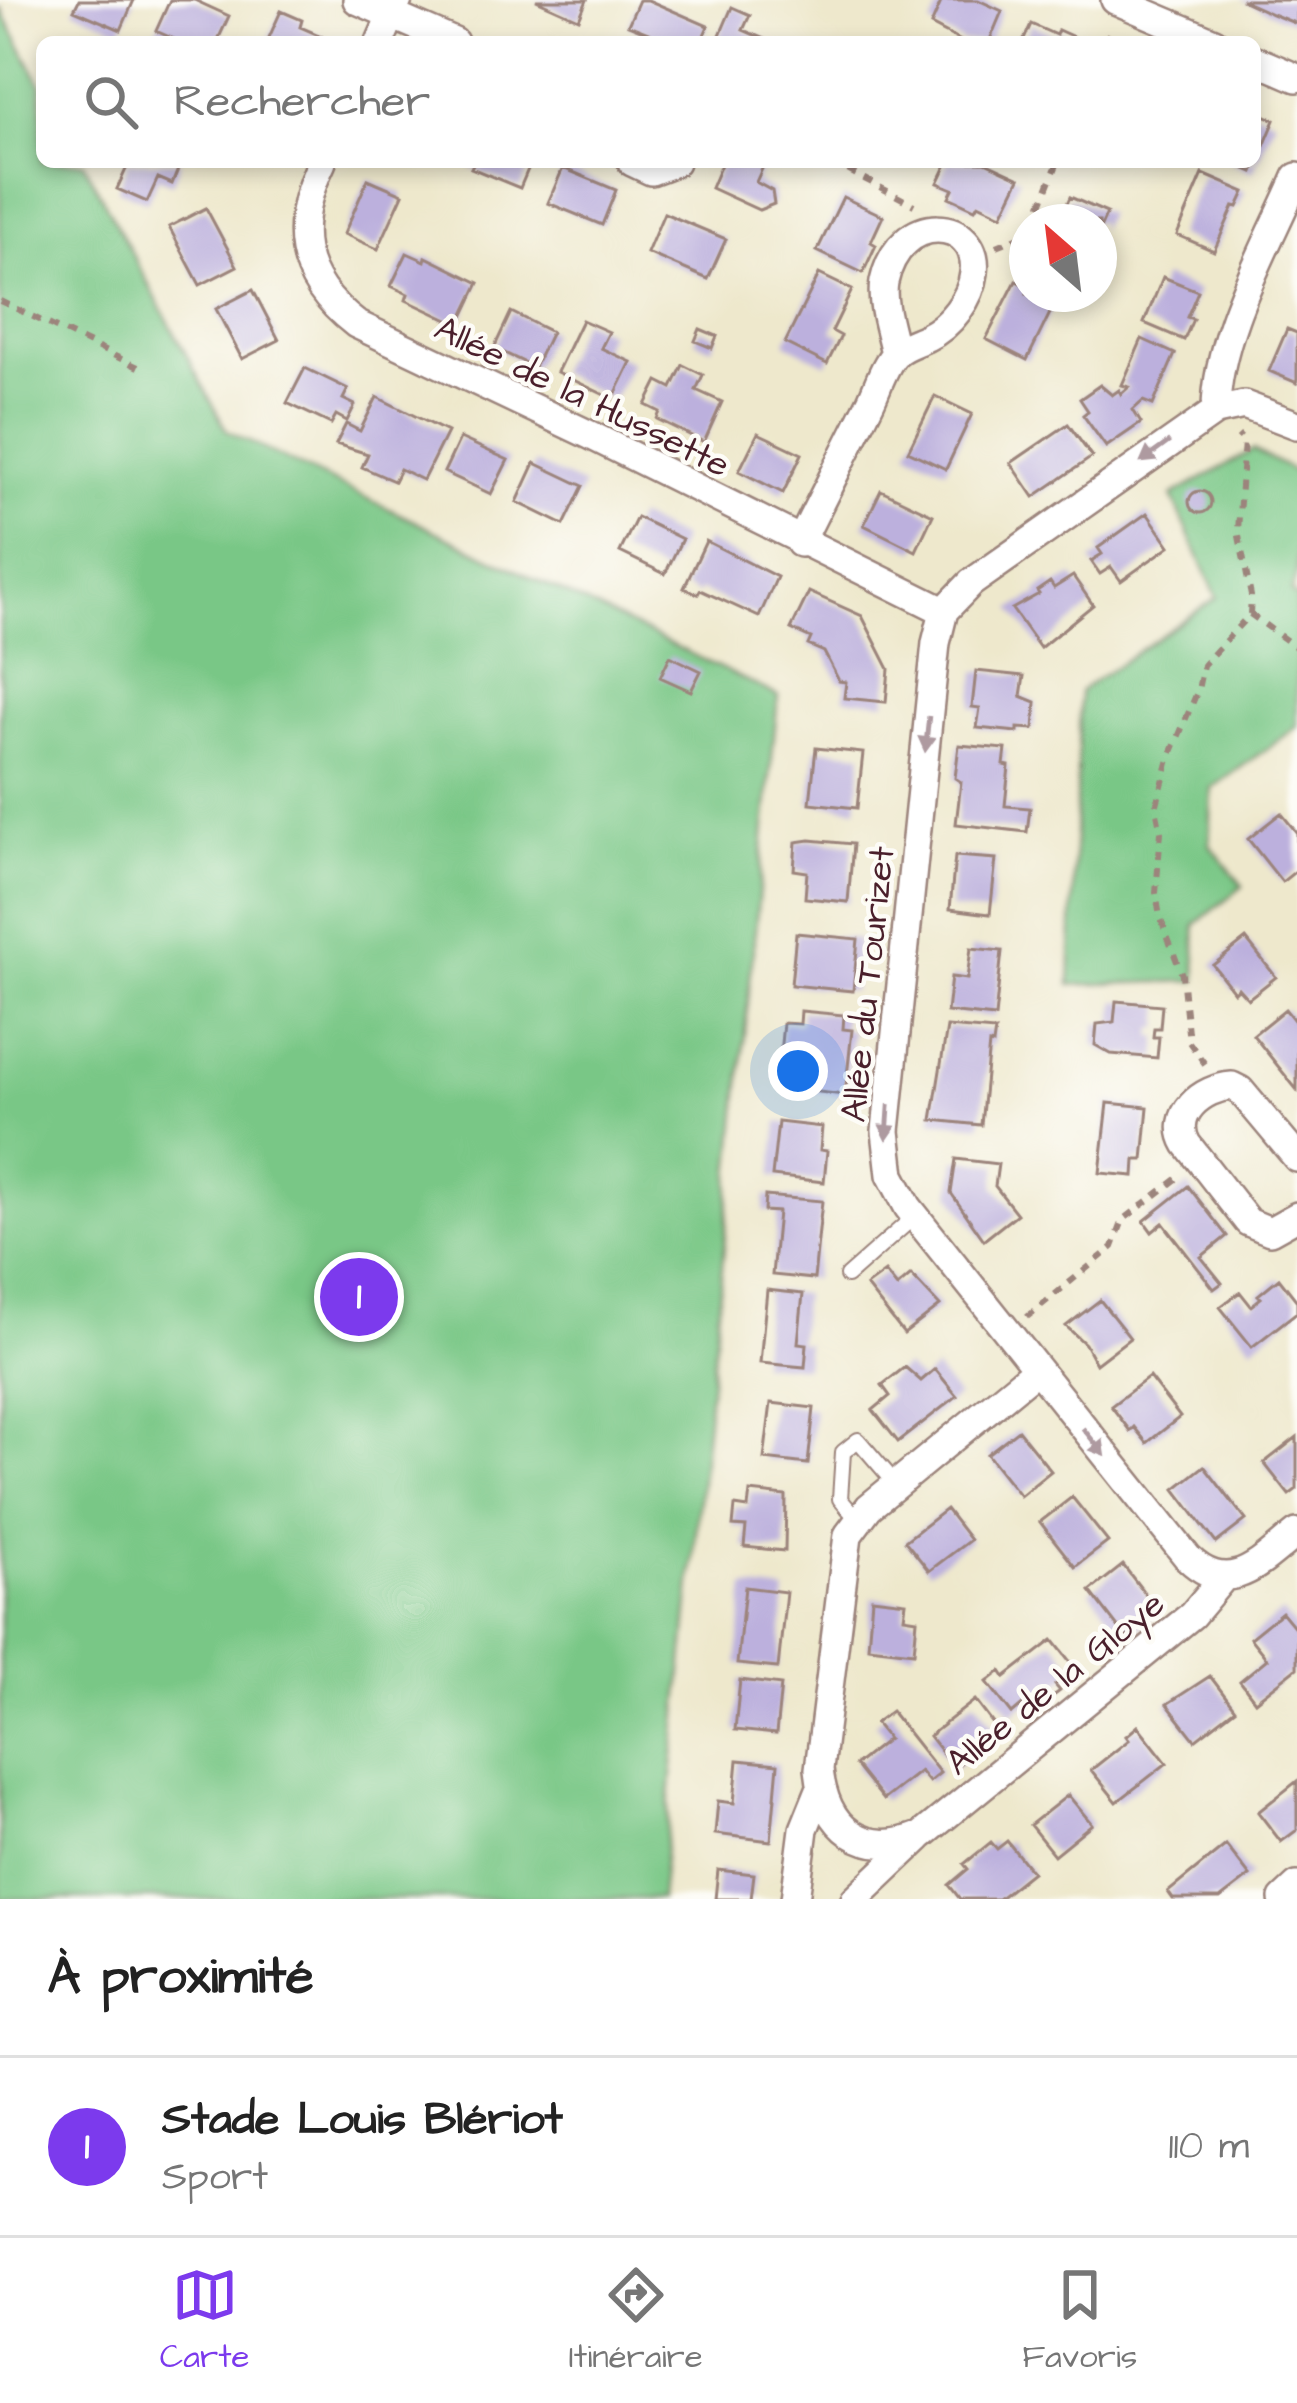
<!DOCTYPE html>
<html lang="fr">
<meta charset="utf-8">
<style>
:root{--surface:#fff;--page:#f2f2f2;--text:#222;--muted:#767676;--line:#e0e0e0;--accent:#7c3aed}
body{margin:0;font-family:"Architects Daughter",sans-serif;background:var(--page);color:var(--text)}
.compass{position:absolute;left:1009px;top:204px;width:108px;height:108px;border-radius:50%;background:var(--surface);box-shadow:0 6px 18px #0003;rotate:332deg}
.you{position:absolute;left:798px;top:1071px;width:42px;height:42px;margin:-30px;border:9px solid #fff;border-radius:50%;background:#1a73e8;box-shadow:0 0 0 18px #1a73e833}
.badge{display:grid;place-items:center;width:78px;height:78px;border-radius:50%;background:var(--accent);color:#fff;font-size:39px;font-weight:700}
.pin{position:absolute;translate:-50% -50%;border:6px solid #fff;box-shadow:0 3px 12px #0006}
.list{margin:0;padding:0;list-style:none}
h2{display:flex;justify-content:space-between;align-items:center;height:156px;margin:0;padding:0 48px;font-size:51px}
h2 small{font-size:39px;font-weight:400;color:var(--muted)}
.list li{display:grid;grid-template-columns:78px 1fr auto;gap:36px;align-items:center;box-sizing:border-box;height:180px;padding:0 48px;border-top:3px solid var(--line)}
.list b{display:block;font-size:45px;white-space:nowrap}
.list p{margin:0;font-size:39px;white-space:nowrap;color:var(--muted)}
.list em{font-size:39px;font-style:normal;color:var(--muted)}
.icon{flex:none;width:66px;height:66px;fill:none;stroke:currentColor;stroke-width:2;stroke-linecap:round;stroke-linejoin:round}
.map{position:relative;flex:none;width:1297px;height:1899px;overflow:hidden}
.search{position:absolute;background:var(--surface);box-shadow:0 6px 18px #0003;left:36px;right:36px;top:36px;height:132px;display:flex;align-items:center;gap:30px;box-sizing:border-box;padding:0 42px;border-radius:18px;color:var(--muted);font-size:45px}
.sheet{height:336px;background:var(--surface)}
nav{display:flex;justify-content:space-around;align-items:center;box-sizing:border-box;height:168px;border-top:3px solid var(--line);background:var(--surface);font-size:33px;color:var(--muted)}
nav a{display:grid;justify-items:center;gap:6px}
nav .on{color:var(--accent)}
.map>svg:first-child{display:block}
</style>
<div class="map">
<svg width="1297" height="1899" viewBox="0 0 1297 1899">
<rect width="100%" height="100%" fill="#fdfcf7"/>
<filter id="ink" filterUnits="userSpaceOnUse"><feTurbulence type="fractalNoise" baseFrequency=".00833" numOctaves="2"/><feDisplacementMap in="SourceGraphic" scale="24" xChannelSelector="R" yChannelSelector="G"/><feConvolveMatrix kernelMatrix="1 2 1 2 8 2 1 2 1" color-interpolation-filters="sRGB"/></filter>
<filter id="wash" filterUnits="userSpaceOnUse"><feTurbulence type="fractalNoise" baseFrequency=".004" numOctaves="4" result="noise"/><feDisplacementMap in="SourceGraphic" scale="48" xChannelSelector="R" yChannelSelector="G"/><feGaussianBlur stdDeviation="2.7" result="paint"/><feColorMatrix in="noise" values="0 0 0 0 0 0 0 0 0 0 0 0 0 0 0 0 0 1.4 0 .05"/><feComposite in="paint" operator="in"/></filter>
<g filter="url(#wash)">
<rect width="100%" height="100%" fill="#eee8cc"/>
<!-- green -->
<path fill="#79c786" stroke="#627358" stroke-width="3" d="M0,7L42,86V162H83L227,431L778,696L660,1899H0Z
M1253,450L1297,473V572L1291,594L1297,597V727L1212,788L1210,845L1243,886L1195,925L1197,981L1070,985L1080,691L1217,597L1172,496Z"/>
<g id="blocks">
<!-- building -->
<path fill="#bcb0dd" d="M79,0H134L121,30L74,10Z
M170,0H194L229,16L217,42H181L156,31Z
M536,0H587L579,19Z
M639,0H648L708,26L701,42H647L651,34L628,25Z
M942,0H978L1002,11L989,42H963L931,25Z
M1241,0H1297V24L1272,14Z
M732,7L750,15L743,30L771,42H717Z
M281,11L302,20L300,27L335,42H267Z
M1031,24L1056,35L1058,30L1085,42H1023Z
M1255,111L1275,120L1253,172L1230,162H1255Z
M121,162H181L172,184L158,178L147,202L117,189L128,165Z
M474,162H531L520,188L471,168Z
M722,162H765L756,182L772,191L774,204L759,210L711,188Z
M948,162H985L1020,178L1002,215L978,204L975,209L949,197L953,189L938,183Z
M563,168L616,190L602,225L548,203Z
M1203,174L1245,192L1238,207L1234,206L1214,251L1177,235Z
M368,179L403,194L378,249L344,234Z
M843,197L883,216L871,242L876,245L863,273L817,251Z
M1070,197L1107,213L1099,231V222H1059Z
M206,208L237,266L200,285L169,227Z
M664,213L726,239L708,279L647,253Z
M407,253L425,261L426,257L479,283L459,325L406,300L408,294L391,286Z
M819,274L852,290L832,331L841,336L827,364L785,343Z
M1163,277L1198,291L1187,317L1193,319L1184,340L1144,323Z
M1016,281L1027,286V294H1042L1056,301L1027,360L986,339Z
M253,290L279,340L242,359L216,309Z
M511,312L551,332L534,367L494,348Z
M582,320L609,332L601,348L631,362L613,399L557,372Z
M700,329L717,336L712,348L695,341Z
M1287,329L1297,333V383L1269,371Z
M1142,339L1175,354L1153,405L1143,401L1133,410L1141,423L1106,447L1083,415L1088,411L1080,399L1100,385L1112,395L1119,390L1121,394L1129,387L1122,385Z
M683,365L703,375L696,390L722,402L704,442L657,419L660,412L646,405L658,381L672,388Z
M305,368L348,389L343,399L355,405L347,421L336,415L331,424L287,403Z
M935,396L972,414L946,469L908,451Z
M377,397L447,432L423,480L400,469L394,481L362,467L368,454L336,444L346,424L360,431Z
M1068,424L1092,457L1034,497L1011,463Z
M758,433L802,454L783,493L739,471Z
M460,438L508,460L491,494L444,472Z
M535,463L583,486L564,525L517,502Z
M881,490L933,515L916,551L864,525Z
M1189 502a11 11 0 1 1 22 0a11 11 0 1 1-22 0Z
M1147,513L1170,546L1121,581L1111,567L1100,574L1091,561L1102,554L1098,548Z
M637,517L682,539L665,574L620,552Z
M706,541L777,577L759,617L700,590L698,594L684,588Z
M1073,576L1093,605L1040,648L1012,609L1039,594L1037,591L1050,582L1054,588Z
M809,592L862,616L889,669L886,702L844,698L846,682L839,681L824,652L808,645L811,638L791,629Z
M670,656L701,671L691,691L660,677Z
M976,671L1024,676L1021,696L1036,702L1034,729L1018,728V732L977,728L980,708L972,707Z
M959,745L1006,749L1004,765L1009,766L1005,806L1030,808L1027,832L956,824L961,782L955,778Z
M816,748L863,753L857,808L810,803Z
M1281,813L1297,833V870L1282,882L1248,839Z
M810,840L853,844L848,902L805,898L807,872L794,870L796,842Z
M955,856L996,859L990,914L950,909Z
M796,933L858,939L853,991L791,985Z
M1246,939L1276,977L1248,999L1238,988L1234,992L1213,965Z
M971,948L1002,951L995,1017L947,1012L951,977L967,979Z
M1116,1001L1162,1005L1160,1028H1154L1153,1037H1159L1157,1058L1111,1054L1095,1045L1097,1024L1114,1022Z
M1285,1009L1297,1024V1090L1253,1035Z
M801,1011L844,1015L843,1029L852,1030L845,1095L793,1089L796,1059L784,1058L780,1054L783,1023L800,1024Z
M947,1027L995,1031L993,1045L989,1044L981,1125L932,1120Z
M1108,1103L1148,1107L1143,1160H1135L1134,1176L1100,1173Z
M778,1122L822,1127L820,1150L827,1151L824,1182L772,1176Z
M956,1159L998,1164L995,1186L1017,1214L984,1240L951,1193Z
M1188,1186L1227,1236L1201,1257L1222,1283L1214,1289L1163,1223L1152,1232L1144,1221Z
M765,1196L822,1201L814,1279L772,1275L778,1212L764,1211Z
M885,1272L897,1287L911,1275L940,1306L904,1334L866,1286Z
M1279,1278L1297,1301V1312L1252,1347L1220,1307L1240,1292L1251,1306L1261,1298L1258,1295Z
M767,1290L803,1294L798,1343L807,1344L805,1367L760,1363Z
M1100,1300L1130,1338L1096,1364L1085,1344L1066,1326Z
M905,1367L921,1381L935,1369L957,1396L898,1442L873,1410L890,1396L882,1385Z
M1149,1377L1180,1417L1147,1443L1134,1427L1130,1431L1111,1406Z
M771,1403L814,1408L808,1464L764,1459Z
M1018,1430L1051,1471L1020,1496L987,1454Z
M1297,1437V1489L1289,1495L1264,1463Z
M1204,1466L1246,1520L1216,1543L1175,1489Z
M750,1492L786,1496L785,1551L744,1547L746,1527L733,1526L735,1506L748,1508Z
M1072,1497L1108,1542L1075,1567L1040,1522Z
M946,1509L970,1540L929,1571L905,1541Z
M1123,1565L1159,1612L1126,1638L1090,1591Z
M745,1587L786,1592L778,1668L737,1664Z
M872,1598L906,1602L904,1617L917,1619L914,1652L868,1647Z
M1282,1612L1297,1630V1668L1255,1701L1240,1681L1267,1659L1250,1638Z
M1053,1640L1076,1669L1055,1685L1060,1691L1032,1712L1025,1703L1012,1714L987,1682L1001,1671L1005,1677Z
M1210,1676L1235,1709L1195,1740L1167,1704Z
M740,1680L781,1685L776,1734L735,1730Z
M975,1700L1000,1733L954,1768L929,1736Z
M891,1711L940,1773L929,1782L920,1771L883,1800L855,1765L888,1739L875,1723Z
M1138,1726L1167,1763L1117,1802L1091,1770L1129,1740L1126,1736Z
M738,1760L778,1764L771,1841L715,1834L718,1801L734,1803Z
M1297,1781V1830L1281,1842L1258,1812Z
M1068,1795L1092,1824L1054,1855L1030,1825Z
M1007,1841L1032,1872L998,1899H960L949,1885L968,1869L964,1864L991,1842L997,1849Z
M1226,1845L1250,1876L1220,1899H1173L1168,1892Z
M718,1870L754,1874L751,1899H715Z"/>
</g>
</g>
<g filter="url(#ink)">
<use href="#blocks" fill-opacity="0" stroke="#9c847c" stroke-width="3"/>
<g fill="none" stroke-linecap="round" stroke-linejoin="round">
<!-- service casing -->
<g stroke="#9c847c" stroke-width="18">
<path id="service" d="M847,1276L915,1216
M857,1519L840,1499L843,1452L858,1440L896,1484"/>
</g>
<!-- minor casing -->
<g stroke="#9c847c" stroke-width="32">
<path id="minor" d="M357,0L454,42
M1115,0L1214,42
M380,42L398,0
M1255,60L1297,78
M322,162C291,226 296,278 356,324L590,435L944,611
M632,162L651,171L675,162
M1216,411C1216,334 1267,247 1297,177
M1297,425L1244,405L1216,411L971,583L944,611L936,643L886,1131L891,1175L908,1207L1188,1558C1231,1599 1261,1561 1297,1533
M800,543C823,496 847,450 870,403C877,389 884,365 895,354C902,346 918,342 927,337C950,326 971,299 974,273C981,218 900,208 884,282C880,304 891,332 895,354
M1297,1158L1240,1090L1232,1086C1202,1088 1170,1115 1187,1144L1248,1222L1270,1231L1297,1216
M1036,1370L869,1507L848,1535L819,1769C825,1829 864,1859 922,1835L1192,1615L1223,1578
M795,1899L804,1829L821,1787
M855,1899L919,1838
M1283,1899L1297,1886"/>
</g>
<!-- path -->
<path stroke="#9c847c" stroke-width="6" stroke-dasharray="9 9" stroke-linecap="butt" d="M1106,42L1111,28
M832,162L914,205
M1034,222L1058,162
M997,246L1027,234
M0,301L140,368
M1250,614L1297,648
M1205,1064L1189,1042L1182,975L1160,917L1156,893L1161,832L1156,808L1169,759L1198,690L1203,665L1250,614L1251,596L1238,531L1244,441L1238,435
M1027,1317L1113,1247L1123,1220L1178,1178"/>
<!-- service -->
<use href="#service" stroke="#fff" stroke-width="14"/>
<!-- minor -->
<use href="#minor" stroke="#fff" stroke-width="27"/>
</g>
<!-- one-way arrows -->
<defs><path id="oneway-solid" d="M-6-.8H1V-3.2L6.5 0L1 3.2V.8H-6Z" transform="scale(3)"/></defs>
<g fill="#ae9aa0">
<use href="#oneway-solid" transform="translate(1155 452) rotate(144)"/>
<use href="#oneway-solid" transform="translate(927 734) rotate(96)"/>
<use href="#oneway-solid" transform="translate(888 1122) rotate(94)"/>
<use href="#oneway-solid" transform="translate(1094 1442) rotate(51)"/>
</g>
</g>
<g text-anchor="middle" stroke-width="9" stroke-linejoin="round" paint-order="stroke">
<!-- street labels -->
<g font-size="36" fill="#4a1f2b" stroke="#fdfcf7">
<text transform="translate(583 395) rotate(26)" y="13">Allée de la Hussette</text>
<text transform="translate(866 984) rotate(-84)" y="13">Allée du Tourizet</text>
<text transform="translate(1054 1682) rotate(-39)" y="13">Allée de la Gloye</text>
</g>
</g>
</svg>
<svg class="compass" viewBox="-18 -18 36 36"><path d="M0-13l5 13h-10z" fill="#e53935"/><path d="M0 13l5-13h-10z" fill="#767676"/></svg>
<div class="you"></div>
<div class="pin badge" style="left:359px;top:1297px">1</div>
<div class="search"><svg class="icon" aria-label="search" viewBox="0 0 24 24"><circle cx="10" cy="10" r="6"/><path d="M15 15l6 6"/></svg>Rechercher</div>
</div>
<section class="sheet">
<h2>À proximité<small></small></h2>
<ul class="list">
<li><span class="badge">1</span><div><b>Stade Louis Blériot</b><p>Sport</p></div><em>110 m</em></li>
</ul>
</section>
<nav>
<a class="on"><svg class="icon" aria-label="map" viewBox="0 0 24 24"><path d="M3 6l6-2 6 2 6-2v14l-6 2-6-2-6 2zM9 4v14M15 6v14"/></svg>Carte</a>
<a><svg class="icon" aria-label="directions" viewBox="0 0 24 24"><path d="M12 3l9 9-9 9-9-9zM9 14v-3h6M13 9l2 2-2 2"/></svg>Itinéraire</a>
<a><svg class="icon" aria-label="saved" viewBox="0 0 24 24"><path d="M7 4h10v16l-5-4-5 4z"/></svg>Favoris</a>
</nav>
